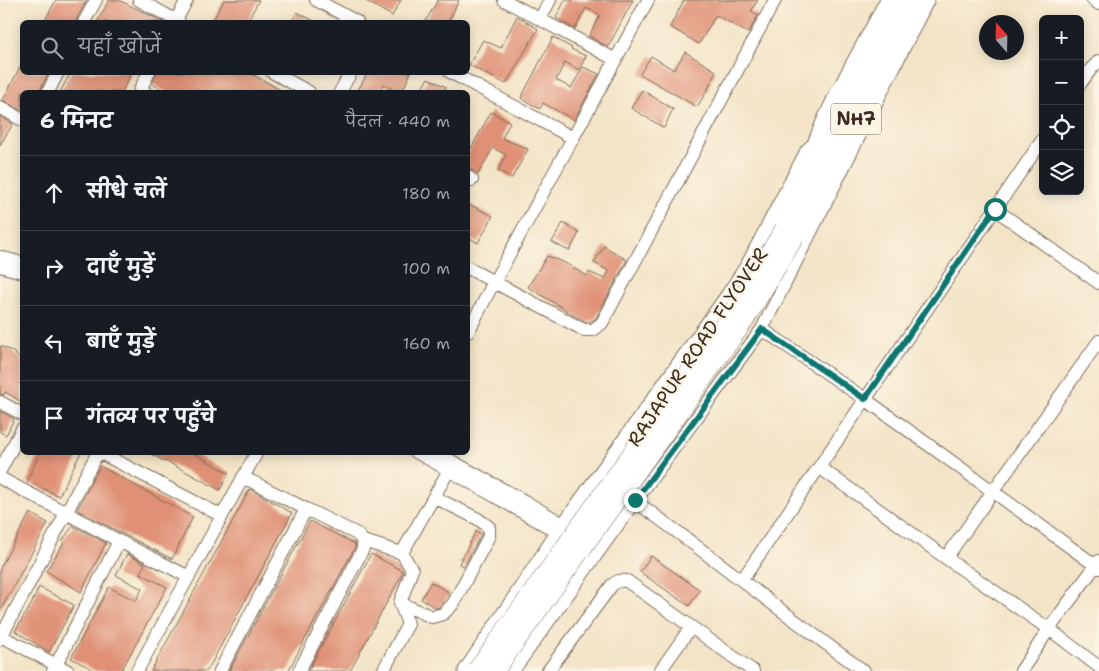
<!DOCTYPE html>
<html lang="hi">
<meta charset="utf-8">
<style>
:root{--surface:#171b24;--page:#20242c;--text:#f1f3f6;--muted:#9ea1a6;--line:#363941}
body{margin:0;font-family:"Shantell Sans","Playpen Sans Deva",sans-serif;background:var(--page);color:var(--text)}
.controls{position:absolute;right:15px;top:15px;display:grid;overflow:hidden;border-radius:8px;box-shadow:0 2px 12px #0003}
.controls button{width:45px;height:45px;display:grid;place-items:center;padding:0;border:0;border-bottom:1px solid var(--line);background:var(--surface);color:var(--text);font:25px sans-serif}
.compass{position:absolute;left:979px;top:15px;width:45px;height:45px;border-radius:50%;background:var(--surface);box-shadow:0 2px 12px #0003;rotate:340deg}
.stop{position:absolute;width:15px;height:15px;margin:-11px;border:4px solid #0f766e;border-radius:50%;background:#fff}
.stop.end{background:#0f766e;border-color:#fff;box-shadow:0 1px 5px #0008}
.list{margin:0;padding:0;list-style:none}
h2{display:flex;justify-content:space-between;align-items:center;height:65px;margin:0;padding:0 20px;font-size:21px}
h2 small{font-size:16px;font-weight:400;color:var(--muted)}
.list li{display:grid;grid-template-columns:32px 1fr auto;gap:15px;align-items:center;box-sizing:border-box;height:75px;padding:0 20px;border-top:1px solid var(--line)}
.list b{display:block;font-size:19px;white-space:nowrap}
.list em{font-size:16px;font-style:normal;color:var(--muted)}
.icon{flex:none;width:28px;height:28px;fill:none;stroke:currentColor;stroke-width:2;stroke-linecap:round;stroke-linejoin:round}
.map{position:relative;flex:none;width:1099px;height:671px;overflow:hidden}
.search{position:absolute;background:var(--surface);box-shadow:0 2px 12px #0003;left:20px;top:20px;width:450px;height:55px;display:flex;align-items:center;gap:12px;box-sizing:border-box;padding:0 18px;border-radius:8px;color:var(--muted);font-size:19px}
.panel{position:absolute;background:var(--surface);box-shadow:0 2px 12px #0003;left:20px;top:90px;width:450px;height:365px;border-radius:8px}
.map>svg:first-child{display:block}
</style>
<div class="map">
<svg width="1099" height="671" viewBox="0 0 1099 671">
<rect width="100%" height="100%" fill="#fcf5e5"/>
<filter id="ink" filterUnits="userSpaceOnUse"><feTurbulence type="fractalNoise" baseFrequency=".02" numOctaves="2"/><feDisplacementMap in="SourceGraphic" scale="10" xChannelSelector="R" yChannelSelector="G"/><feConvolveMatrix kernelMatrix="1 2 1 2 8 2 1 2 1" color-interpolation-filters="sRGB"/></filter>
<filter id="wash" filterUnits="userSpaceOnUse"><feTurbulence type="fractalNoise" baseFrequency=".0096" numOctaves="4" result="noise"/><feDisplacementMap in="SourceGraphic" scale="20" xChannelSelector="R" yChannelSelector="G"/><feGaussianBlur stdDeviation="1.12" result="paint"/><feColorMatrix in="noise" values="0 0 0 0 0 0 0 0 0 0 0 0 0 0 0 0 0 1.4 0 .05"/><feComposite in="paint" operator="in"/></filter>
<g filter="url(#wash)">
<rect width="100%" height="100%" fill="#f3e4c7"/>
<g id="blocks">
<!-- building -->
<path fill="#df9075" d="M56,0H87L77,18L76,22H44Z
M109,0H119L163,22H97Z
M224,0H259L247,22H212Z
M364,0H401L392,16Z
M438,0H459L448,22H425Z
M565,0H633L608,47L589,36L600,15L586,8L575,29L556,18Z
M684,0H758L751,11L758,15L748,33L716,15L699,44L670,27Z
M297,12L316,22H291Z
M517,16L538,29L506,84L469,65L483,40L501,48Z
M553,37L572,48L571,49L586,56L579,70L565,62L556,80L571,88L583,67L599,74L574,120L543,103L540,109L521,98Z
M685,52L716,71L708,89L697,107L640,74L651,56L674,70Z
M22,63V72H49L41,88L40,92H22V111L3,100Z
M71,72H132L122,92H60Z
M157,72H248L284,92H167L152,84Z
M368,72H411L402,92H397L383,84L379,92H357Z
M428,78L446,87L444,92H420Z
M642,90L673,109L664,128L631,108Z
M491,112L510,122L502,138L528,149L512,178L498,171L506,155L493,148L478,174L472,170L468,169V154Z
M0,116L13,124L0,145Z
M468,204L493,216L478,243L468,237Z
M563,223L579,233L570,250H567L552,242Z
M604,246L627,260L596,318L590,322H586L566,311V310L528,287L547,256L563,262L587,276L589,272L605,279L609,271L594,263Z
M0,346L12,351L22,361V402L5,392L4,395L0,394Z
M0,411L14,419L6,435L0,432Z
M40,452H81L59,496L27,481Z
M148,452H191L229,473L220,490L166,461L165,462Z
M100,466L193,517L172,559L77,510Z
M250,489L292,513L211,664L207,671H151Z
M30,513L48,523L0,611V568Z
M310,521L355,544V547L288,671H229Z
M73,526L106,543L81,592L46,571L64,543L62,541Z
M476,531L481,534L464,566L459,564Z
M127,554L145,564L140,573L167,587L121,671H96L71,658L109,587L136,601L142,589L116,575Z
M371,554L403,571L401,576L350,671H308Z
M651,556L700,590L689,606L640,572Z
M431,582L450,593L446,599L439,607L436,608L421,599Z
M39,587L74,605L49,652L15,631L31,605Z"/>
</g>
</g>
<g filter="url(#ink)">
<use href="#blocks" fill-opacity="0" stroke="#7b6b59" stroke-width="1"/>
<g fill="none" stroke-linecap="round" stroke-linejoin="round">
<!-- minor casing -->
<g stroke="#7b6b59" stroke-width="14">
<path id="minor" d="M139,0L179,22
M316,0L357,22
M504,0L616,60
M1093,0L1099,4
M540,19L550,0
M84,22L96,0
M175,22L187,0
M272,72L309,92
M450,72L573,138L494,282L468,268
M1080,84L1091,69L1099,61
M48,92L58,72
M145,92L140,90L149,72
M340,92L351,72
M0,107L22,120
M573,138L648,0
M813,145C832,94 862,48 886,0
M468,177L472,180
M995,209L1099,283
M0,257L22,263
M0,266L22,272
M762,329L865,399L1099,568
M468,332L494,282L584,330H593L602,323L775,0
M0,402L22,414
M99,452L222,516
M416,452L461,477L566,537
M435,452L526,502L573,530
M819,467L946,558L1049,629L1099,667
M0,471L22,429
M0,478L119,541L53,671
M635,501C712,556 786,616 864,671
M119,541L189,577
M363,541L402,553
M946,558L1099,341
M742,580L1043,139
M400,603L432,617L443,614L453,604L489,536V527L478,519L434,497
M1,636L68,671
M0,639L98,452
M137,671L257,452
M220,671L306,509L243,477
M299,671L363,549V541L357,534L306,509
M383,671L408,624L400,603L412,570L402,553L449,470
M513,671L630,508L762,329L928,0
M548,671L612,585C617,581 620,580 627,581L753,671
M660,671L691,627
M1021,671L1049,629L1099,561"/>
</g>
<!-- major casing -->
<g stroke="#7b6b59" stroke-width="17">
<path id="major" d="M466,671L559,532L728,296L748,266L808,151C814,144 820,141 829,138"/>
</g>
<!-- highway casing -->
<g stroke="#7b6b59" stroke-width="19">
<path id="highway" d="M784,229L899,0
M795,237L917,0"/>
</g>
<!-- minor -->
<use href="#minor" stroke="#fff" stroke-width="12"/>
<!-- major -->
<use href="#major" stroke="#fff" stroke-width="15"/>
<!-- highway -->
<use href="#highway" stroke="#fff" stroke-width="18"/>
<!-- highway-bridge casing -->
<g stroke="#7b6b59" stroke-width="19" stroke-linecap="butt">
<path id="highway-bridge" d="M476,671L736,307L784,229
M495,671L745,320L795,237"/>
</g>
<!-- highway-bridge -->
<use href="#highway-bridge" stroke="#fff" stroke-width="18"/>
</g>
</g>
<g fill="none" stroke-linecap="round" stroke-linejoin="round" filter="url(#ink)">
<!-- route -->
<path stroke="#0f766e" stroke-width="6" d="M635,500L762,329L865,399L995,209"/>
</g>
<g text-anchor="middle" stroke-width="4.5" stroke-linejoin="round" paint-order="stroke">
<!-- shield labels -->
<rect fill="#fcf5e5" stroke="#75675a" stroke-width="1" x="831" y="103.5" width="50" height="31" rx="4"/>
<g font-size="18" font-weight="bold" fill="#3b2a1e">
<text x="856" y="125">NH7</text>
</g>
<!-- street labels -->
<g font-size="19" fill="#3b2a1e" stroke="#fcf5e5">
<text transform="translate(697 347) rotate(-56)" y="7">RAJAPUR ROAD FLYOVER</text>
</g>
</g>
</svg>
<div class="controls">
<button>+</button>
<button>−</button>
<button><svg class="icon" aria-label="locate" viewBox="0 0 24 24"><circle cx="12" cy="12" r="6"/><path d="M12 2v4M12 18v4M2 12h4M18 12h4"/></svg></button>
<button><svg class="icon" aria-label="layers" viewBox="0 0 24 24"><path d="M12 4l9 5-9 5-9-5zM3 14l9 5 9-5"/></svg></button>
</div>
<svg class="compass" viewBox="-18 -18 36 36"><path d="M0-13l5 13h-10z" fill="#e53935"/><path d="M0 13l5-13h-10z" fill="#9ea1a6"/></svg>
<div class="stop" style="left:995px;top:209px"></div>
<div class="stop end" style="left:635px;top:500px"></div>
<div class="search"><svg class="icon" aria-label="search" viewBox="0 0 24 24"><circle cx="10" cy="10" r="6"/><path d="M15 15l6 6"/></svg>यहाँ खोजें</div>
<section class="panel">
<h2>6 मिनट<small>पैदल · 440 m</small></h2>
<ul class="list">
<li><svg class="icon" aria-label="ahead" viewBox="0 0 24 24"><path d="M12 20V5M6 11l6-6 6 6"/></svg><div><b>सीधे चलें</b></div><em>180 m</em></li>
<li><svg class="icon" aria-label="right" viewBox="0 0 24 24"><path d="M7 20v-9h11M14 6l5 5-5 5"/></svg><div><b>दाएँ मुड़ें</b></div><em>100 m</em></li>
<li><svg class="icon" aria-label="left" viewBox="0 0 24 24"><path d="M17 20v-9H6M10 6l-5 5 5 5"/></svg><div><b>बाएँ मुड़ें</b></div><em>160 m</em></li>
<li><svg class="icon" aria-label="arrive" viewBox="0 0 24 24"><path d="M6 21V4h12l-3 4 3 4H6"/></svg><div><b>गंतव्य पर पहुँचे</b></div></li>
</ul>
</section>
</div>
